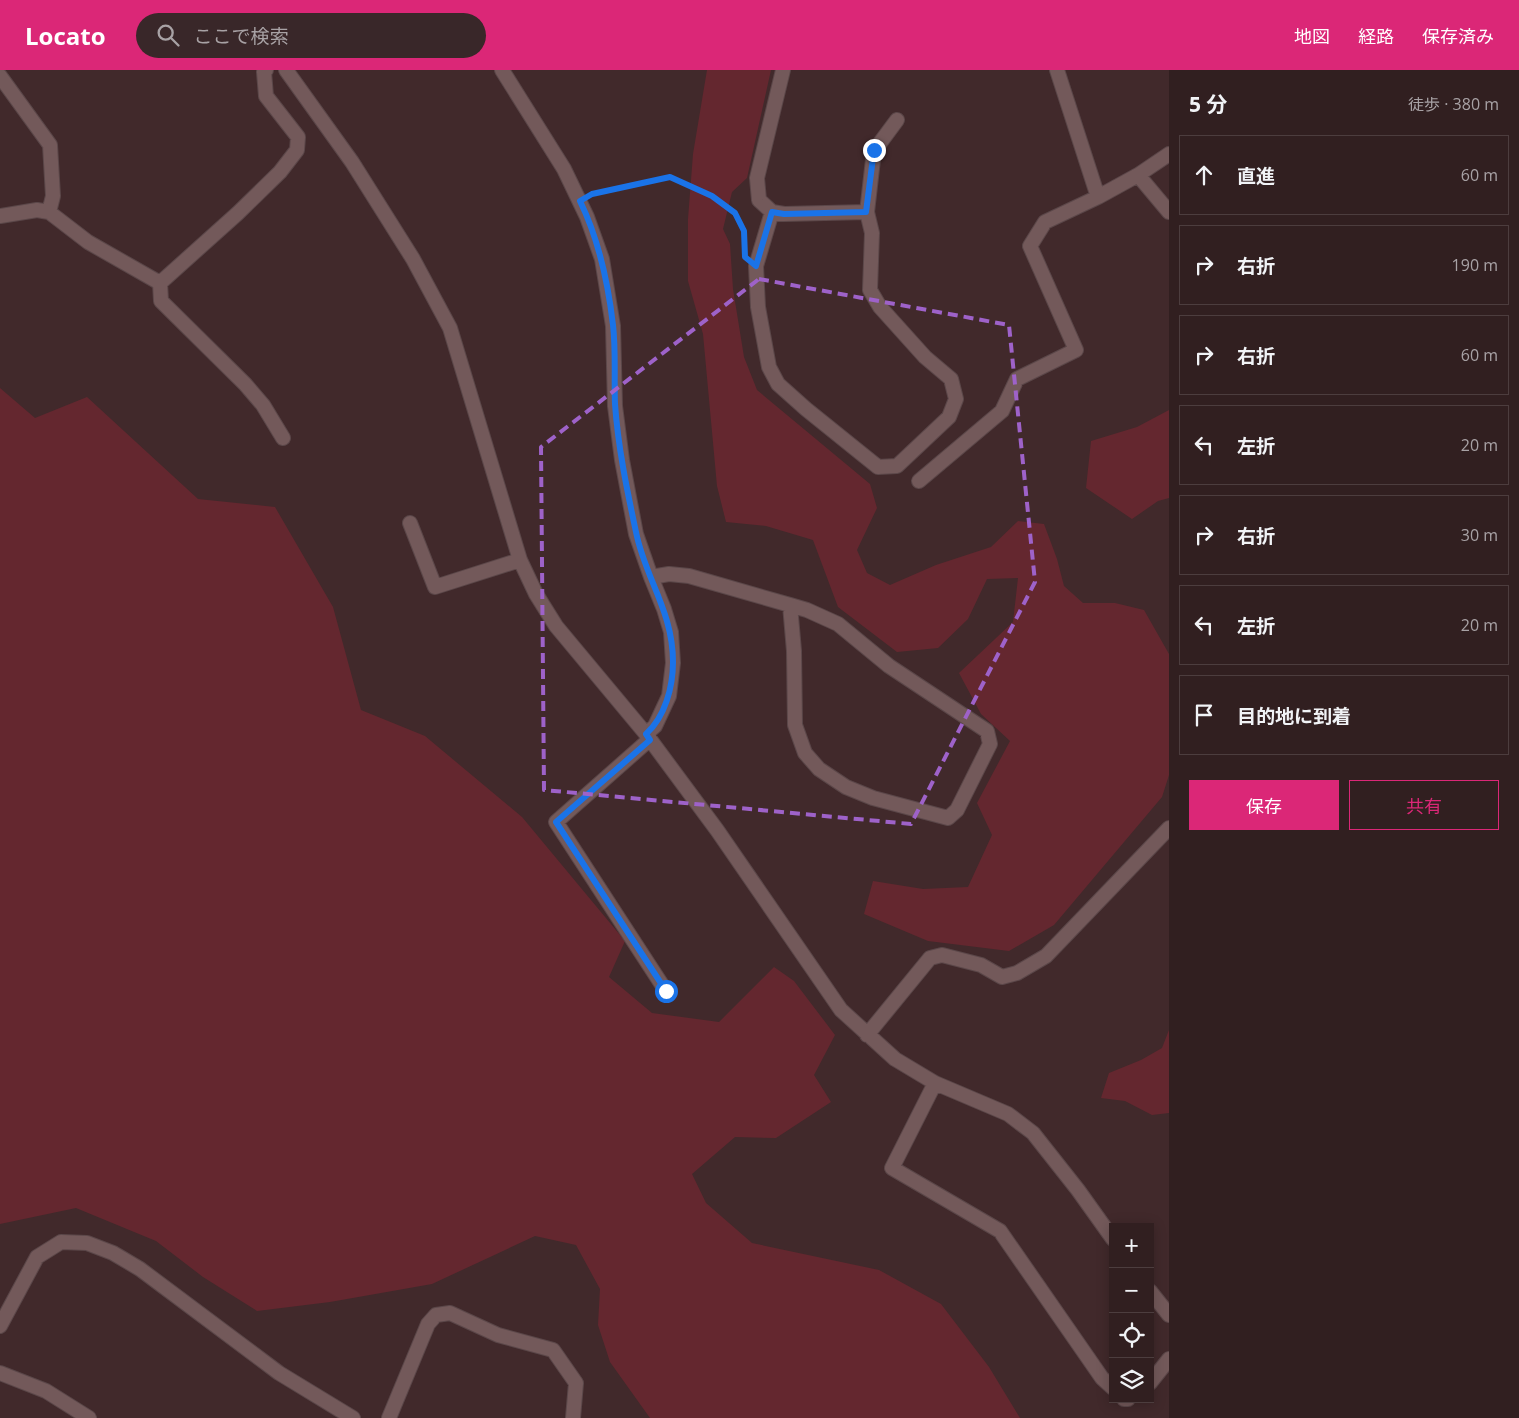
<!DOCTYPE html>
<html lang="ja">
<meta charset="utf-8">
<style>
:root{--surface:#311f20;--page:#392729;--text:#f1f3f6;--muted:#a8a2a5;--line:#4c3d3e;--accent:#db2777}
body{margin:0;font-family:"Open Sans","Noto Sans JP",sans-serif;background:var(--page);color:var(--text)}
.controls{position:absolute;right:15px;bottom:15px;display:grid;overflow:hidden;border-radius:0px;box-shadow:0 2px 12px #0003}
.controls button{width:45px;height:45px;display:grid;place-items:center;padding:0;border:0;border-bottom:1px solid var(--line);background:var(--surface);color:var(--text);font:25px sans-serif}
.stop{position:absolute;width:15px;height:15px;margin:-11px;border:4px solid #1a73e8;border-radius:50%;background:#fff}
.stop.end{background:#1a73e8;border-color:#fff;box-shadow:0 1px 5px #0008}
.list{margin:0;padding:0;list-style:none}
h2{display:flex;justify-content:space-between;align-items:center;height:65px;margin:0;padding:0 20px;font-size:21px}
h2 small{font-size:16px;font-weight:400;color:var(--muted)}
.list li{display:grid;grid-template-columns:32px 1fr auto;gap:15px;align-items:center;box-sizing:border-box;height:80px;margin:0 10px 10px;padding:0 10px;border:1px solid var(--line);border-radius:0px}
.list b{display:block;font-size:19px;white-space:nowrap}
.list em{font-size:16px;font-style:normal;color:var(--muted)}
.actions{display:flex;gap:10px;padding:15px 20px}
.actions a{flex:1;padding:11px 0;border:1px solid var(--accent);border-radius:0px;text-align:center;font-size:18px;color:var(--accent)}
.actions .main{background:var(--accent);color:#fff}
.icon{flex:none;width:28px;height:28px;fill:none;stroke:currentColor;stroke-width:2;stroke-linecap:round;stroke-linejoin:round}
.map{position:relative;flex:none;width:1169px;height:1348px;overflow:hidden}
header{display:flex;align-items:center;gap:30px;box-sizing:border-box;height:70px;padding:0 25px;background:var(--accent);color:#fff}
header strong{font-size:24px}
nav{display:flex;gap:28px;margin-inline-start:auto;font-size:18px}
.search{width:350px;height:45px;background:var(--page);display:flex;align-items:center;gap:12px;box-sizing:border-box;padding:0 18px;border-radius:28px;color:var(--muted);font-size:19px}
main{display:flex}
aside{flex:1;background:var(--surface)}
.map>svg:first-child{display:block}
</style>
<header>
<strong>Locato</strong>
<div class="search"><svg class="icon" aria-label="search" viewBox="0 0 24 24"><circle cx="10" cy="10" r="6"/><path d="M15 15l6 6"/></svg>ここで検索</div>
<nav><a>地図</a><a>経路</a><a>保存済み</a></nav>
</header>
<main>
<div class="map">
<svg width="1169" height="1348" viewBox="0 0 1169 1348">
<rect width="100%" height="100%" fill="#41292b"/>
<!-- green -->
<path fill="#64272f" d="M707,0H771L747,108L732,122L723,159L730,174L733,219L744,287L757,320L870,414L877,438L857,480L867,503L890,515L936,495L991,477L1018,451L1044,454L1057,489L1064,516L1083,533H1115L1144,540L1169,584V705L1162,727L1054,855L1009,881L928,871L864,844L873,811L923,819L968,817L992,765L977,733L1010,671L981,644L959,603L1013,552L1018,508L987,509L968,549L938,578L897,582L838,537L813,470L766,456L726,452L717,416L703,264L688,211V149L693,84Z
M0,318L35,348L87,327L198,429L275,437L333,537L361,640L425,666L522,747L625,871L609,907L652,943L719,952L774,897L794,911L835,965L814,1005L831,1032L776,1068L735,1067L692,1104L706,1133L752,1173L879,1200L941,1234L989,1297L1020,1348H650L610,1292L598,1255L600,1219L576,1175L535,1166L432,1214L330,1232L257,1241L203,1207L156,1171L76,1138L0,1154Z
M1169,340V428L1158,431L1132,449L1086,418L1091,371L1137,357Z
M1169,960V1043L1152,1045L1125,1031L1101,1028L1109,1003L1141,990L1162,978Z"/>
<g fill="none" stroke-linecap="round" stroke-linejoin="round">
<!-- minor casing -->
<g stroke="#5b4749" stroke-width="16">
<path id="minor" d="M286,0L352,92L413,189L450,258L520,490L536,524L556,556L646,664L717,760L841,940L895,989L935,1013L1008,1044L1033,1063L1078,1120L1113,1169
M502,0L564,99L587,147L602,189L613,256L615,336L622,390L636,464L651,507L664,539L671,562L673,593L669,626L655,656L646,664
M783,0L757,108L759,130L772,142L756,196L758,237L769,297L778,314L806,339L878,397L897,396L949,347L956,329L951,309L925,287L880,237L870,220L872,163L867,142L874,81L897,50
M1057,0L1098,127
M0,6L50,75L53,126L49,142
M1138,105L1169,142
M772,142L784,144L867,142
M0,146L37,140L49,142L88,172L160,213L161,231L245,314L263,335L283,368
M160,213L238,143L280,102L297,80L298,67L266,26L264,2L266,0
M919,411L1002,341L1017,309L1076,280L1030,176L1045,152L1098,127L1138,105L1169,84
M410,453L435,517L520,490
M651,507L669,504L689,506L790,535L794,581L795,655L805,683L819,699L846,717L873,728L948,748L957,740L990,674L987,661L889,596L838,554L807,540L790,535
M650,669L556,752L666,921
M867,965L930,888L942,885L981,895L1002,907L1017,903L1046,886L1169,758
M935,1013L892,1098L1000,1161L1102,1308L1113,1318
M1150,1221L1169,1245
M0,1256L37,1187L61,1172L87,1173L113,1183L140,1199L279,1303L353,1348
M0,1303L46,1321L89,1348
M1150,1313L1169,1289
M1124,1329H1128
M389,1348L428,1254L436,1245L450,1243L498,1265L553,1280L576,1313L573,1348"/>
</g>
<!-- path -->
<path stroke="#9e8b8c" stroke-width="3" stroke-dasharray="5 2.5" stroke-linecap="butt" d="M597,123L670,107L712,126L735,143L744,161V165"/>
<!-- minor -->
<use href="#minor" stroke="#73595a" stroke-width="14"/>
</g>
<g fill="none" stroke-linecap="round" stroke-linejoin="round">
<!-- route -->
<path stroke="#1a73e8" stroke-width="6" d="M666,921L556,752L650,670L646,664C665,647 673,617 673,592C673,541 645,508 636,462C627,420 618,377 615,334C614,308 616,281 613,255C608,212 599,170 580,131L592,124L670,107L712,126L735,143L744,161L745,187L756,196L772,142L784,144L866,142L874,80"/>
</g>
<!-- marked area -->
<path fill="none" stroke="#9e62c9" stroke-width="4" stroke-dasharray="10 6" stroke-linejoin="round" d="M759,209L1009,255L1035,512L911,754L544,720L541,377Z"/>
</svg>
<div class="controls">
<button>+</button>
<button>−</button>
<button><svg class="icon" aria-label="locate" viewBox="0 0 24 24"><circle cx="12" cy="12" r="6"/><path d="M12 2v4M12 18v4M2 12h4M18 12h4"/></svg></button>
<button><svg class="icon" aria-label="layers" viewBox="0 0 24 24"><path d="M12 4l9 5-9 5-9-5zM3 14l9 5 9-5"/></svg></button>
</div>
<div class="stop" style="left:666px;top:921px"></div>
<div class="stop end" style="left:874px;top:80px"></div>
</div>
<aside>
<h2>5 分<small>徒歩 · 380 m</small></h2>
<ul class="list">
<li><svg class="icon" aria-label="ahead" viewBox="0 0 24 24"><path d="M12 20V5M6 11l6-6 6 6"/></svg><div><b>直進</b></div><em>60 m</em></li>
<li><svg class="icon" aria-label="right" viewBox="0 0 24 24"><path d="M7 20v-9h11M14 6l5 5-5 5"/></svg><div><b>右折</b></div><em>190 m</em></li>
<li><svg class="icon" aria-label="right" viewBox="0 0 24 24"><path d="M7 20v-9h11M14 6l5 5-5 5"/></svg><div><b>右折</b></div><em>60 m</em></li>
<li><svg class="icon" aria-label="left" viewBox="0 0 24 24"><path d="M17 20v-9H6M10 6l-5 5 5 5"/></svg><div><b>左折</b></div><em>20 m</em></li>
<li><svg class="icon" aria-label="right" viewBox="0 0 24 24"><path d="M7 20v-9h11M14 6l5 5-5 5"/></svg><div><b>右折</b></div><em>30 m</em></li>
<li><svg class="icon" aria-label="left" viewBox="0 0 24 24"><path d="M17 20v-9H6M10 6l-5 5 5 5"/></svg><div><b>左折</b></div><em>20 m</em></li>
<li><svg class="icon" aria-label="arrive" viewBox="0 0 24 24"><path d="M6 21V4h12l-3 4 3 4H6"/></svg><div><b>目的地に到着</b></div></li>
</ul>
<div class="actions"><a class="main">保存</a><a>共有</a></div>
</aside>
</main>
